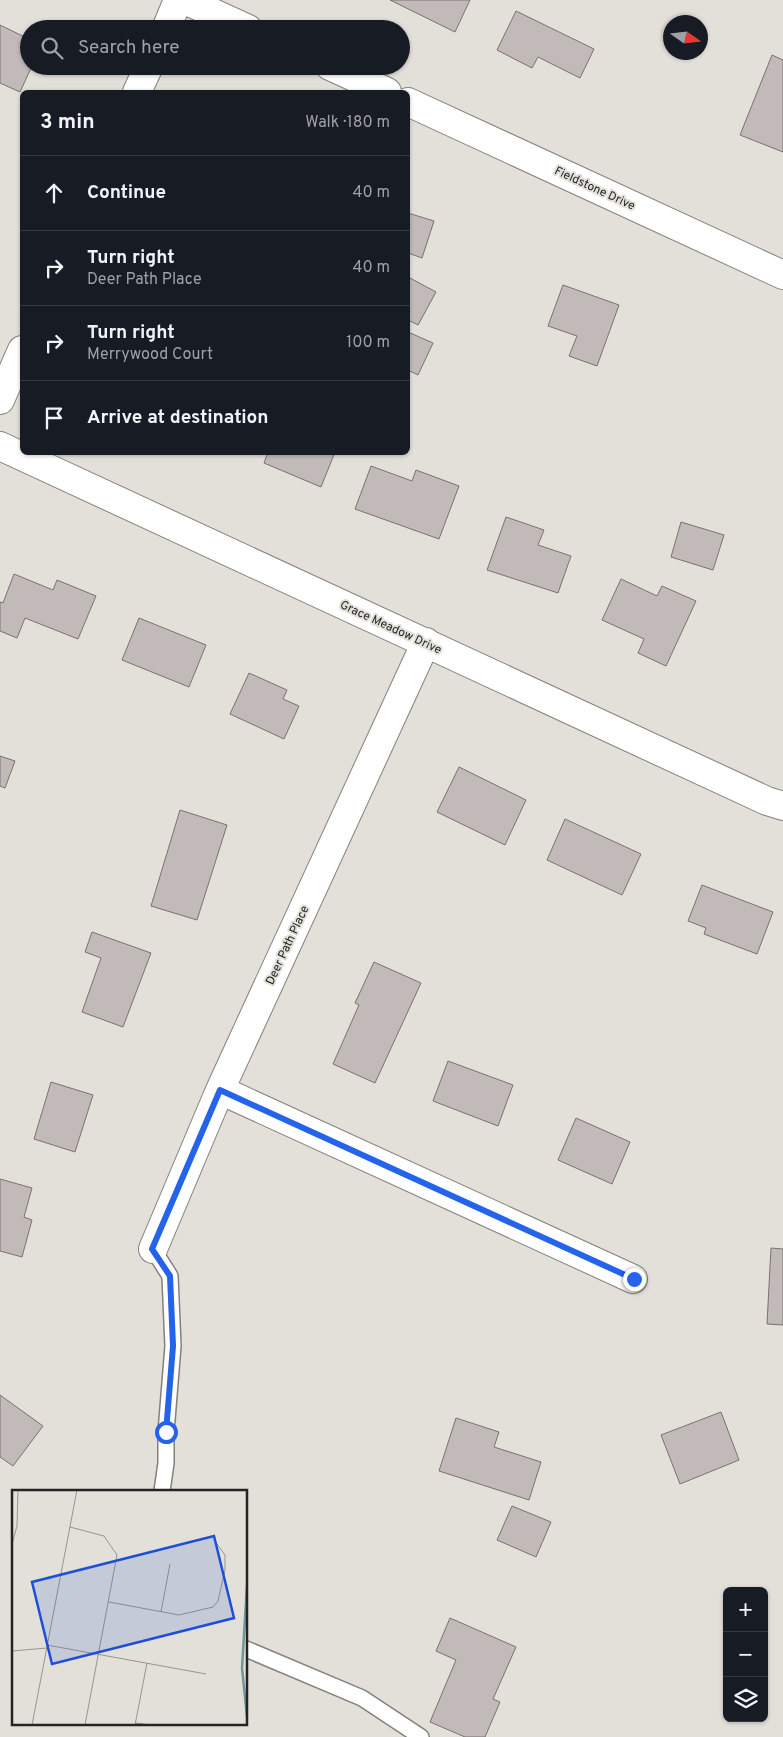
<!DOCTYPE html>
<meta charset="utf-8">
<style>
:root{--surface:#171b24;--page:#242831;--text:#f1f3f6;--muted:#9ea1a6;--line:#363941}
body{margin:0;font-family:Overpass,sans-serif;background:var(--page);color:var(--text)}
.controls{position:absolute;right:15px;bottom:15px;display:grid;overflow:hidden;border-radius:8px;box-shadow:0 1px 4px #0004}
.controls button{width:45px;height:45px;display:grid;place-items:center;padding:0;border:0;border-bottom:1px solid var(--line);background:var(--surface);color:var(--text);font:25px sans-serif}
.compass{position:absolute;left:663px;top:15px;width:45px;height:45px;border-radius:50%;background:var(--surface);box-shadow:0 1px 4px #0004;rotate:104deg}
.stop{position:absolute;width:15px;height:15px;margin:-11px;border:4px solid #2563eb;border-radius:50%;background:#fff}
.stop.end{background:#2563eb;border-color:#fff;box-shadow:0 1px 5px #0008}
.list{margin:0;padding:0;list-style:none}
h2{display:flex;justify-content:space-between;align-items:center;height:65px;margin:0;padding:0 20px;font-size:21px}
h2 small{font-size:16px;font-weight:400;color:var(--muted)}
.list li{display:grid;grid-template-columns:32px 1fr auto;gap:15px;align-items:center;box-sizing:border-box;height:75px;padding:0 20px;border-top:1px solid var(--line)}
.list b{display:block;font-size:19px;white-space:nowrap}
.list p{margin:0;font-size:16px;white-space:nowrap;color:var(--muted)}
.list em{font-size:16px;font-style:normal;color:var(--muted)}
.icon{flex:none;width:28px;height:28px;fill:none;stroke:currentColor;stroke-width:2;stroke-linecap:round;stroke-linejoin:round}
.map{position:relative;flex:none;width:783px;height:1737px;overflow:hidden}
.search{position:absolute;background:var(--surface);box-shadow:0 1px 4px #0004;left:20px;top:20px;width:390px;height:55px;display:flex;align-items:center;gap:12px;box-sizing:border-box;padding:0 18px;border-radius:28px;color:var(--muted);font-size:19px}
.panel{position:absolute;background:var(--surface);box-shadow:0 1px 4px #0004;left:20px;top:90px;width:390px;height:365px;border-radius:8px}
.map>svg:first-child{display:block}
</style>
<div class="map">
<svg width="783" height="1737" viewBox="0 0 783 1737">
<rect width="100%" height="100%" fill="#e3e0da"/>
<!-- building -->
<path fill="#c1bab8" stroke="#797270" d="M390,0H470L455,32Z
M516,11L594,49L580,78L538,57L532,68L497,50Z
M0,25L29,39V66H32L20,92L0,83Z
M772,55L783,60V152L740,135Z
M408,213L434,221L422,258L408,253Z
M410,278L436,292L418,325L408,320V282Z
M563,285L619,305L597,366L569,356L577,336L548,326Z
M408,332L433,343L418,375L408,370Z
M268,452H335L321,487L264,463Z
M371,466L412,481L416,470L459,486L439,539L355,509Z
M506,517L544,530L538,545L571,556L558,593L487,570Z
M681,522L724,535L713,570L671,557Z
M14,574L53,590L57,580L96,596L78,639L25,618L17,638L0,631V602L3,603Z
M621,579L657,596L662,586L696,601L666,666L638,653L644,639L602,620Z
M139,618L206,645L189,687L122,660Z
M249,673L287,690L283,699L299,706L284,739L230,714Z
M0,756L15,761L5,788L0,786Z
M459,767L526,800L505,845L437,812Z
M180,810L227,825L197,920L151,906Z
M565,819L641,854L622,895L547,860Z
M702,885L773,912L757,954L704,934L706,928L688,921Z
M92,932L151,953L123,1027L82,1012L101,958L85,952Z
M374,962L421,983L375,1083L333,1064L359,1005L355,1003Z
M448,1061L513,1085L498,1126L433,1101Z
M51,1082L93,1095L75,1152L34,1139Z
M576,1118L630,1142L612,1184L558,1160Z
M0,1179L32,1188L24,1217L32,1220L22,1257L0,1251Z
M771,1248L783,1249V1325L767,1324Z
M0,1395L43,1426L13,1466L0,1457Z
M721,1412L739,1460L680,1484L661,1435Z
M456,1418L499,1432L494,1447L541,1462L529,1500L439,1471Z
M512,1506L551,1522L536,1557L497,1540Z
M450,1618L516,1647L493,1699L500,1702L485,1737H465L430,1722L456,1660L436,1651Z"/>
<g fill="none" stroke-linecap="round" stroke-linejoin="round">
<!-- lane casing -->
<g stroke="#84817c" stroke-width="18">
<path id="lane" d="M153,1249L170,1276L173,1346L166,1432V1463L162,1491
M246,1649L362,1698L421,1737"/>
</g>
<!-- street casing -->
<g stroke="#84817c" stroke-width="30">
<path id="street" d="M185,0L248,29
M166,29L178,0
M330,66L387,92
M137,92L149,66
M408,102L783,275
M0,400L22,350
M0,446L767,801L783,806
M220,1090L633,1279
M153,1249L220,1090L426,642"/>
</g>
<!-- lane -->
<use href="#lane" stroke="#fff" stroke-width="15"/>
<!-- street -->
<use href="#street" stroke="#fff" stroke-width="28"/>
</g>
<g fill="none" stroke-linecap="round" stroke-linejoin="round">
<!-- route -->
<path stroke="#2563eb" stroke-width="6" d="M166,1432L173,1346L170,1276L152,1249L220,1090L634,1279"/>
</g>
<g text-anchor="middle" stroke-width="4" stroke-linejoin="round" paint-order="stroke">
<!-- street labels -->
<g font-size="12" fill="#252422" stroke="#e3e0da">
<text transform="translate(595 188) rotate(25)" y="4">Fieldstone Drive</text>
<text transform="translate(391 627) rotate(25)" y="4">Grace Meadow Drive</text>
<text transform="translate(287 945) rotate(-65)" y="4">Deer Path Place</text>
</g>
</g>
<!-- overview -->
<g transform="translate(12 1490)">
<rect width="235" height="235" fill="#e3e0da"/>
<path fill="none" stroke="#6f9999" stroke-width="2.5" d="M235,95L230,178L235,227"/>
<path fill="none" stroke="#979590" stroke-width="1" d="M58,37L92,46L105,65L73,235M0,54L5,36L6,0M97,112L167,125L201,117L206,111L213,80V65L205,54M149,122L158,74M35,155L194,184M0,161L35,158M124,233L139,235M20,235L65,0M123,235L135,173"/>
<path fill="#1d4ed8" fill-opacity="0.15" stroke="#1d4ed8" stroke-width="2.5" d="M202,46L222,128L40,174L20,92Z"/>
<rect width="235" height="235" fill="none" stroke="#252422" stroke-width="2.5"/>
</g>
</svg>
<div class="controls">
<button>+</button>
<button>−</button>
<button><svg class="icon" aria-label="layers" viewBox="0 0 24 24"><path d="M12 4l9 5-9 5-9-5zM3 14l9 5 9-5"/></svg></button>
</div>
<svg class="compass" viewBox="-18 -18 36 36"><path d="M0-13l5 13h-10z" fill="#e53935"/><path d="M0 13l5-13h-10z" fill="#9ea1a6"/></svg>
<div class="stop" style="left:166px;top:1432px"></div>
<div class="stop end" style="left:634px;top:1279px"></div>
<div class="search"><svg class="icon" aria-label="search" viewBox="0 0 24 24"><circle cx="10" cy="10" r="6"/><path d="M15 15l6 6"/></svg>Search here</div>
<section class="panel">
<h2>3 min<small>Walk · 180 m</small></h2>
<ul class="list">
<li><svg class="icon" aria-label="ahead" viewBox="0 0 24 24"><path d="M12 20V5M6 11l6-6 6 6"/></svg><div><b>Continue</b></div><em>40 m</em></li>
<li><svg class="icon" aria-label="right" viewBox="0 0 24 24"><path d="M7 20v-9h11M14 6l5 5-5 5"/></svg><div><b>Turn right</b><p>Deer Path Place</p></div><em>40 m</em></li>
<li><svg class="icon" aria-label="right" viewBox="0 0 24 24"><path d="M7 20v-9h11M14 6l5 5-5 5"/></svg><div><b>Turn right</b><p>Merrywood Court</p></div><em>100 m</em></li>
<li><svg class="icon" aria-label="arrive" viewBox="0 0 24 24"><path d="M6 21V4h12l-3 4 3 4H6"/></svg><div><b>Arrive at destination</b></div></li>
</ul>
</section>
</div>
